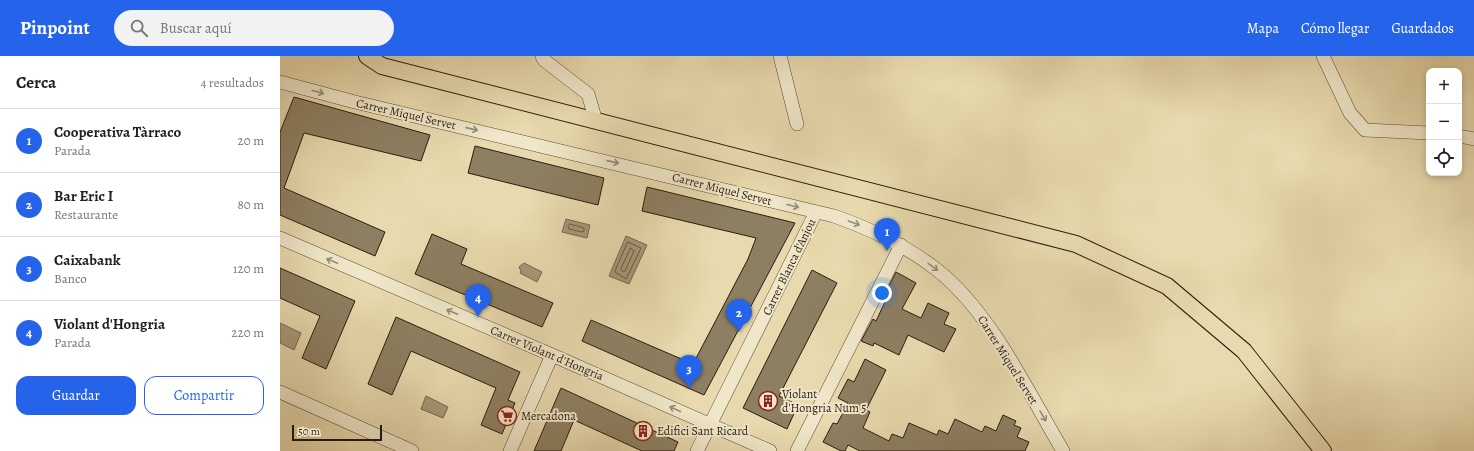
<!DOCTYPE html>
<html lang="es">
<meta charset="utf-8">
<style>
:root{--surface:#fff;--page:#f2f2f2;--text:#202124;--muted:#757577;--line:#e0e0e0;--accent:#2563eb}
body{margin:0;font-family:Alegreya,serif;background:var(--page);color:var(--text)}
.controls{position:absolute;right:12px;top:12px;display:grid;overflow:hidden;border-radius:8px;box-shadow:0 2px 6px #0003}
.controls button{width:36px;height:36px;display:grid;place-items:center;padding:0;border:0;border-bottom:1px solid var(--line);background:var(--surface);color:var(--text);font:20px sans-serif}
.scale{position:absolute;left:12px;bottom:10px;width:90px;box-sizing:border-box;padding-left:4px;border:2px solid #2a1c0f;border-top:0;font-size:11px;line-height:14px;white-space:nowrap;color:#2a1c0f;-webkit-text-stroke:3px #f0e7ca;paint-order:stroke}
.you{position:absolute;left:602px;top:237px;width:14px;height:14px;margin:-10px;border:3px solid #fff;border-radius:50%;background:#1a73e8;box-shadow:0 0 0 6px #1a73e833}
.badge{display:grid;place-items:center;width:26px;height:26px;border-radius:50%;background:var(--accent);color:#fff;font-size:13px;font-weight:700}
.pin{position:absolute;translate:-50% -33px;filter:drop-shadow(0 1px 2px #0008)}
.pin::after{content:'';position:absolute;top:21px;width:14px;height:12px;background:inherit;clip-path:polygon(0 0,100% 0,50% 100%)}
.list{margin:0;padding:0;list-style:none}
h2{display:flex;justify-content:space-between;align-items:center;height:52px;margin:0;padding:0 16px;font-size:17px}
h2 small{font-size:13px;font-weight:400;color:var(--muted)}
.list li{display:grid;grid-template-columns:26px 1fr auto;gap:12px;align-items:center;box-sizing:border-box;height:64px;padding:0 16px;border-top:1px solid var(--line)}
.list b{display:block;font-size:15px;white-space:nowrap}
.list p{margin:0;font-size:13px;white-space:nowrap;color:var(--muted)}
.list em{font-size:13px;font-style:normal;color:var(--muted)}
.actions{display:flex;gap:8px;padding:12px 16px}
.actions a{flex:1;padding:9px 0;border:1px solid var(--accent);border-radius:12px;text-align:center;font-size:14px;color:var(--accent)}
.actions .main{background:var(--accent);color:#fff}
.icon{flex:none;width:22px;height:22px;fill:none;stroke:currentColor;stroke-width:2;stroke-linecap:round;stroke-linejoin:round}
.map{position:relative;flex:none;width:1194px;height:395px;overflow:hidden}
header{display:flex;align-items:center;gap:24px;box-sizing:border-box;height:56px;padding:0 20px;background:var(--accent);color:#fff}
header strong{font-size:19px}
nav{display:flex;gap:22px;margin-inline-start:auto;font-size:14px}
.search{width:280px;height:36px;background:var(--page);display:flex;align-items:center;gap:10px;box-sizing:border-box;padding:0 14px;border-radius:22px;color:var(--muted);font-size:15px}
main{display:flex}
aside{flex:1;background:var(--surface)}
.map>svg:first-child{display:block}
</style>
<header>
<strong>Pinpoint</strong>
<div class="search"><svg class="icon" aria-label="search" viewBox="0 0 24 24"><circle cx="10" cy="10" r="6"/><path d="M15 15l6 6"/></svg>Buscar aquí</div>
<nav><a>Mapa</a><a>Cómo llegar</a><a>Guardados</a></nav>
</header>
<main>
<aside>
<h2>Cerca<small>4 resultados</small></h2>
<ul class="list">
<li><span class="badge">1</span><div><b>Cooperativa Tàrraco</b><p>Parada</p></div><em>20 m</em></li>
<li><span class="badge">2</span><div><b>Bar Eric I</b><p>Restaurante</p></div><em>80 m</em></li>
<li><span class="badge">3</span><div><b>Caixabank</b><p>Banco</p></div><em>120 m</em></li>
<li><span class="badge">4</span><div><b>Violant d'Hongria</b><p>Parada</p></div><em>220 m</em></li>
</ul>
<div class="actions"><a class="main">Guardar</a><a>Compartir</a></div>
</aside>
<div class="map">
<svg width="1194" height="395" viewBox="0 0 1194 395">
<rect width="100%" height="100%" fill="#e8daae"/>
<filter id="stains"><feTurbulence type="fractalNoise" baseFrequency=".005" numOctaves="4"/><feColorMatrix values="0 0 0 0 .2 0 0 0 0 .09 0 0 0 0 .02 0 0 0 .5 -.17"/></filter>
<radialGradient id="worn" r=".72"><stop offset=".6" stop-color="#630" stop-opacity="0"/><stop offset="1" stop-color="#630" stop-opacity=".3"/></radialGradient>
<!-- water -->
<path fill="#a79978" stroke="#75674e" d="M286,163L310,169L307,182L282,176Z
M346,180L367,189L349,228L329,220Z
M244,207L262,216L257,226L240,217L241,215L239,211Z
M0,267L21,277L14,294L0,287Z
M146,340L168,351L163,362L141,353Z"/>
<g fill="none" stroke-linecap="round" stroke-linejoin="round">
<!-- shore -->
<path stroke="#685a44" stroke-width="1" d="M290,168L304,172V175L302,176L289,173L288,170Z
M348,186L361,192L346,223L335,216Z
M351,192L354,195L345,215L343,216L341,213Z"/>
</g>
<!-- building -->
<path fill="#8d7f62" stroke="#2a1c0f" d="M14,41L150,79L141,105L24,77L4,132L105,176L95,200L0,159V76Z
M195,90L324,122L318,149L188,117Z
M367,131L515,167L424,339L302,285L311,264L413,308L468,203L476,182L362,155Z
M152,178L187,193L181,208L273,247L262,271L135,218Z
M0,212L75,245L46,313L22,302L40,260L0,242Z
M532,214L557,227L499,340L518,349L507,373L463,352Z
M616,216L636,227L622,253L641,262L648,247L669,257L664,268L676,273L664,296L628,279L619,299L594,287L593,290L581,285L593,263L596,265L605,246L602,244Z
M116,261L240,316L228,344L235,347L222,378L201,369L216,332L131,295L112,339L88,328Z
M585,303L606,314L586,354L590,356L583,372L609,385L612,378L623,382L629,367L657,379L659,374L668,378L675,363L702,376L705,370L716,375L723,359L736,365L734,369L741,372L737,381L749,386L745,395H580L568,389L565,395H561L543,386L553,367L557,368L568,347L558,342L568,323L574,326Z
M281,332L398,386L394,395H362L294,364L281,395H254Z"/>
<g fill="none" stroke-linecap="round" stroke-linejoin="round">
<!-- minor casing -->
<g stroke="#5a4c37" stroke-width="14">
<path id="minor" d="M262,0L264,4L308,38L316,65
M500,0L517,68
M1043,0L1070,57L1085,74L1149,77
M0,26L75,46L554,160C591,173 625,189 656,213C711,256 748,336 783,395
M1179,80L1194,83
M0,182L272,299L490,395
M0,336L132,395
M230,395L272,299
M417,395L536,156
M517,395L621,189"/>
</g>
<!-- major casing -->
<g stroke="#2a1c0f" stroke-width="18">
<path id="major" d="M87,0L102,10L796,188L887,230L964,295L1043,395"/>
</g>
<!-- minor -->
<use href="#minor" stroke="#f0e7ca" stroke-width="13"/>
<!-- major -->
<use href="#major" stroke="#e8daae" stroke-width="16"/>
</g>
<!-- one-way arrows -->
<defs><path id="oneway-shaft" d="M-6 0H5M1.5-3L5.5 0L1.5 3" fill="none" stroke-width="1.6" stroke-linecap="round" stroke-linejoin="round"/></defs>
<g stroke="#978c76">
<use href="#oneway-shaft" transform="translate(38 36) rotate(15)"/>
<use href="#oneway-shaft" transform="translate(192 73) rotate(13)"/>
<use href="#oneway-shaft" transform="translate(333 106) rotate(13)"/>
<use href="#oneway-shaft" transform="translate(513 150) rotate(14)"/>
<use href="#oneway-shaft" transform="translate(574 167) rotate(20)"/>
<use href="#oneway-shaft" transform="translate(52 205) rotate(-157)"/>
<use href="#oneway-shaft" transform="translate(653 211) rotate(36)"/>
<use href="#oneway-shaft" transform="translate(172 256) rotate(-157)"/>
<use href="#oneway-shaft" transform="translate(395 353) rotate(-156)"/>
<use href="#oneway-shaft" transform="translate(763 360) rotate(59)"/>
</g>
<!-- icons -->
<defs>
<g id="building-ring" transform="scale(1)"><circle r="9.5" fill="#f0e7ca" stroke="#8f2418" stroke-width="1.5"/><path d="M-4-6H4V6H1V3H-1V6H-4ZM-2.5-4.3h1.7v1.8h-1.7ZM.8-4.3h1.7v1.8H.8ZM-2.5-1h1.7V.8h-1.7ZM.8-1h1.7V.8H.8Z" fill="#8f2418"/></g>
<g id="supermarket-ring" transform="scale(1)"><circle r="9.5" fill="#f0e7ca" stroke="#8f2418" stroke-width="1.5"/><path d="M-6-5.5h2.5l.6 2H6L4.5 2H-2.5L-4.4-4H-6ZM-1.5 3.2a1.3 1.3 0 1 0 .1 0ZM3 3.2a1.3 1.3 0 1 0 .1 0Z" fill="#8f2418"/></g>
</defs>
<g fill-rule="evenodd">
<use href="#building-ring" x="488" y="345"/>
<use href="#supermarket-ring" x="227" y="360"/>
<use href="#building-ring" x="363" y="375"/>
</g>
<g text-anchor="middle" stroke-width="4" stroke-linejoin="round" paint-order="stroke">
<!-- street labels -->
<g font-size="12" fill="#2a1c0f" stroke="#f0e7ca">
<text transform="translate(126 58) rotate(13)" y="4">Carrer Miquel Servet</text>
<text transform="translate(442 133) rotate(14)" y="4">Carrer Miquel Servet</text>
<text transform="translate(509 211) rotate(-64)" y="4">Carrer Blanca d'Anjou</text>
<text transform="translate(267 297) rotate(23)" y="4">Carrer Violant d'Hongria</text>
<text transform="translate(728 304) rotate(58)" y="4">Carrer Miquel Servet</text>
</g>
<!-- poi labels -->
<g font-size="12" fill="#2a1c0f" stroke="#f0e7ca" text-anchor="start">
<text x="502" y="342">Violant<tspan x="502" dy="14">d'Hongria Num 5</tspan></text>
<text x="241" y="364">Mercadona</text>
<text x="377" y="379">Edifici Sant Ricard</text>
</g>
</g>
<rect width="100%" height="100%" filter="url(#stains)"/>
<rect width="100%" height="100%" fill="url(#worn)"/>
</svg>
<div class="controls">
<button>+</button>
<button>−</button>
<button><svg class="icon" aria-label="locate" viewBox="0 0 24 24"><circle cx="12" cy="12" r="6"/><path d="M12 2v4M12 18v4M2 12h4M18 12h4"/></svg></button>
</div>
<div class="scale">50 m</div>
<div class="you"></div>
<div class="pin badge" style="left:607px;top:195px">1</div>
<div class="pin badge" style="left:459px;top:276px">2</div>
<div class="pin badge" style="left:409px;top:332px">3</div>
<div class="pin badge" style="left:198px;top:261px">4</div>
</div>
</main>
